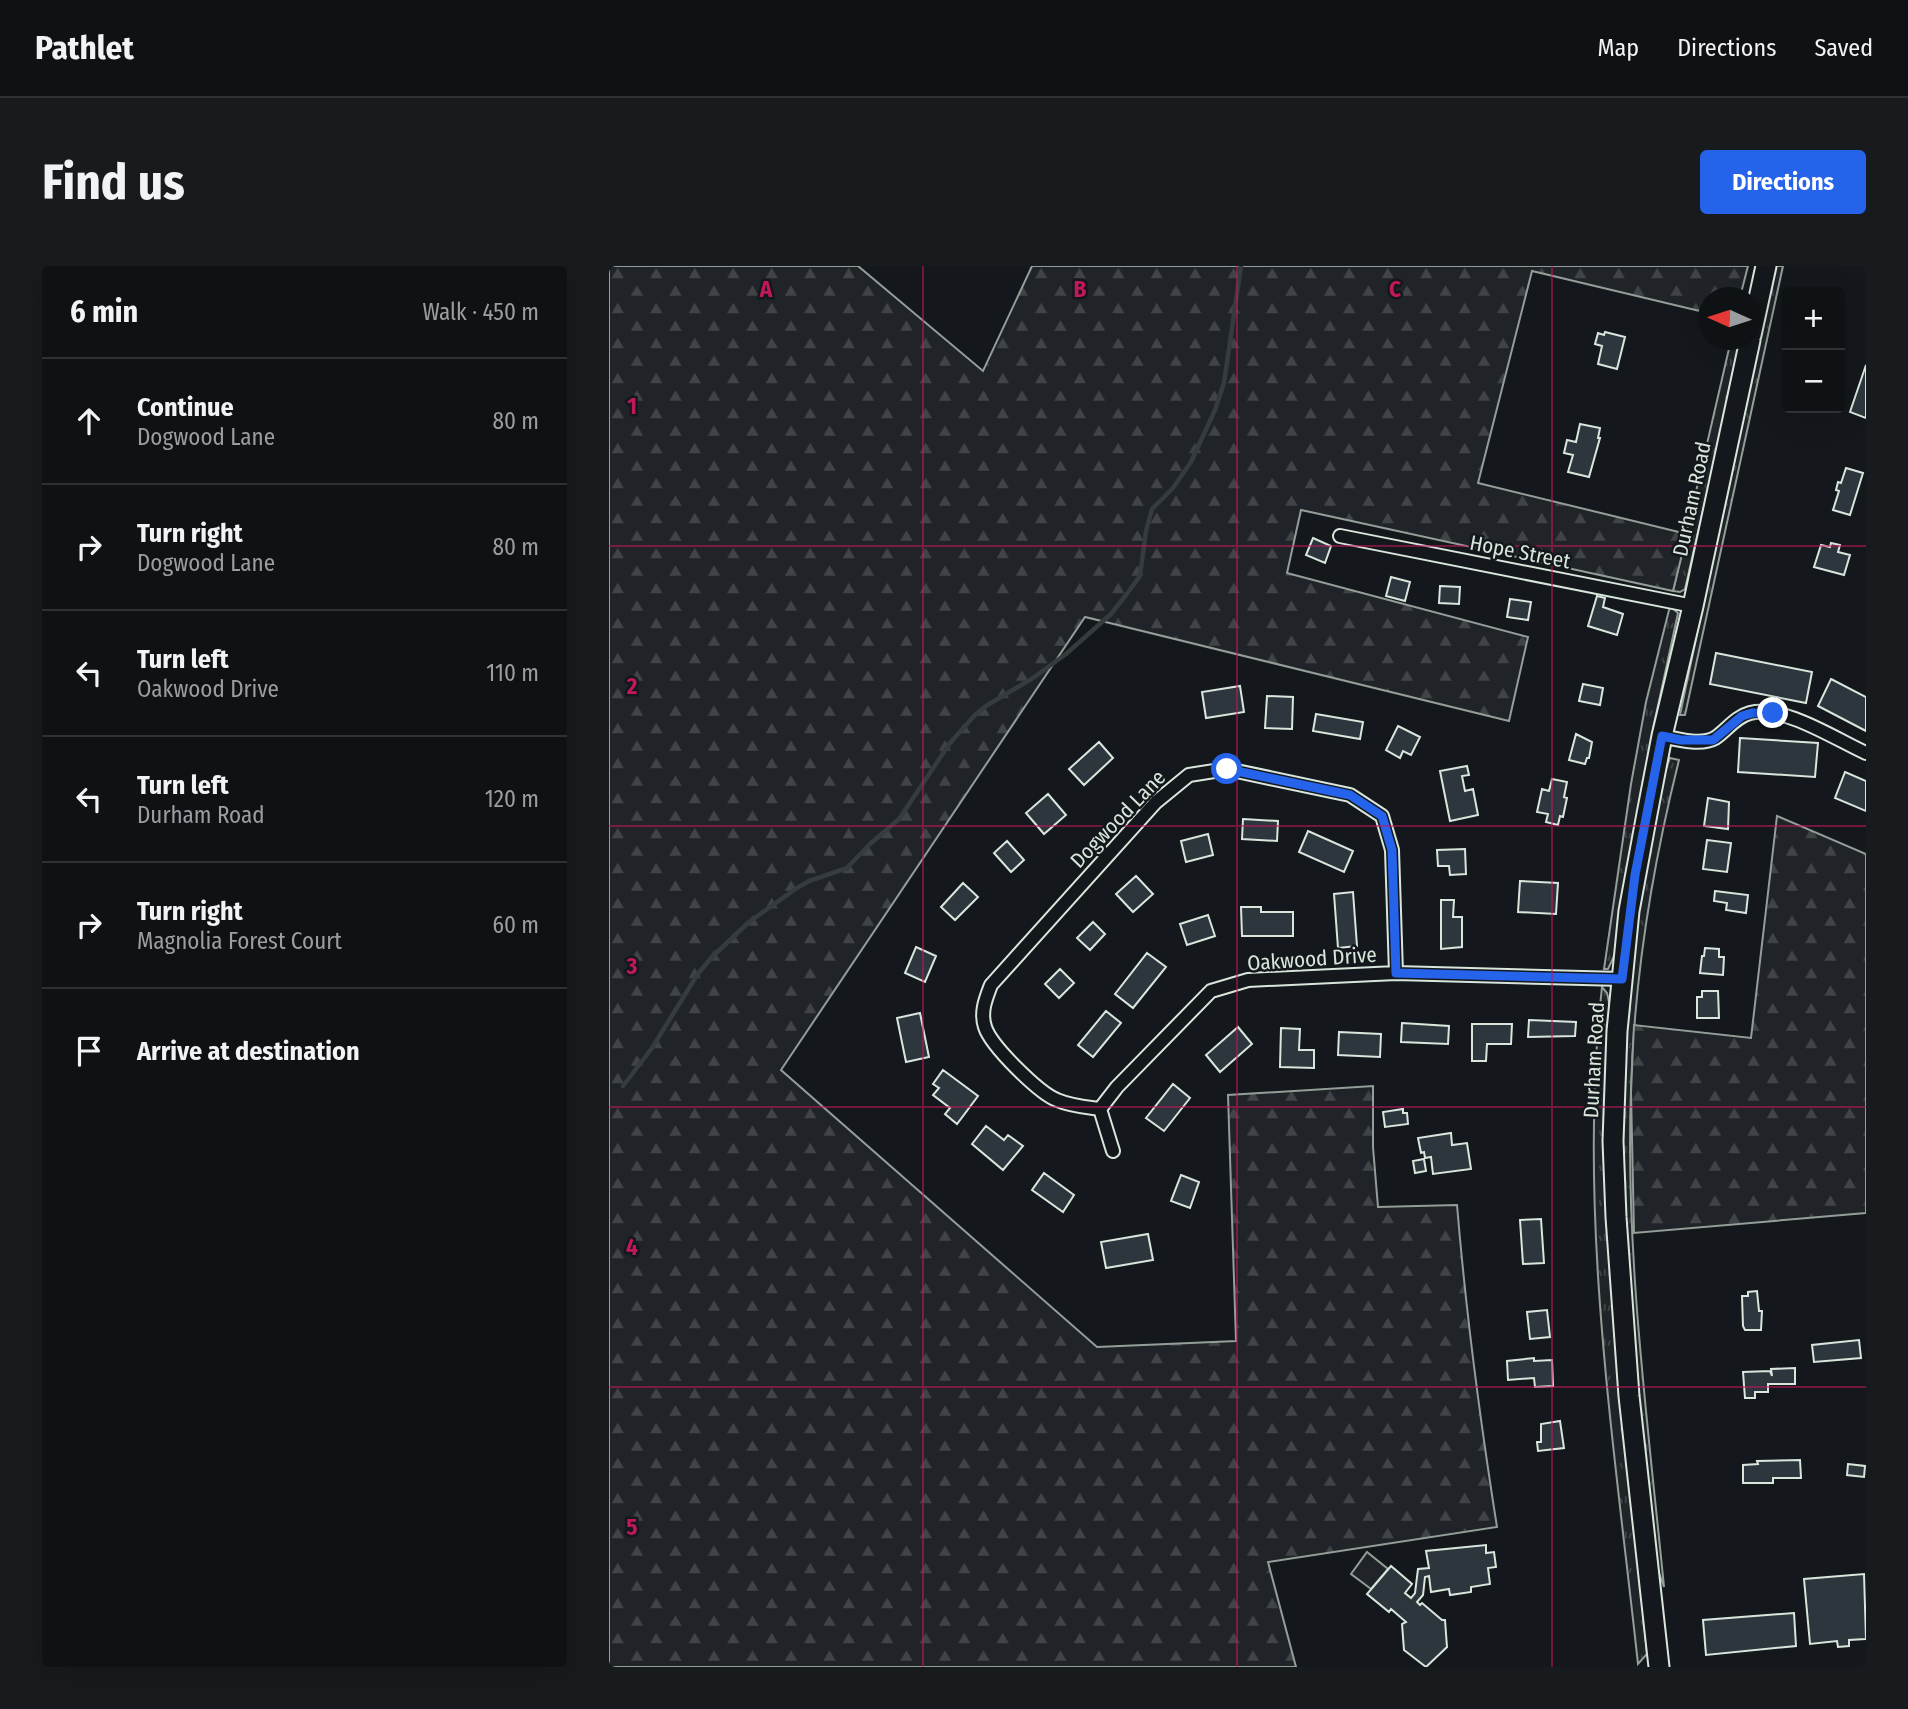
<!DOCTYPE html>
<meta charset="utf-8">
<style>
:root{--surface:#0f1215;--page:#181b1e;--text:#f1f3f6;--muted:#9b9ea0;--line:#2f3234;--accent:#2563eb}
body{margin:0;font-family:"Fira Sans Condensed",sans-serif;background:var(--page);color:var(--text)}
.controls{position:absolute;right:21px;top:21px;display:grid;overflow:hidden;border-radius:7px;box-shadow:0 7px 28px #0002}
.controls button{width:63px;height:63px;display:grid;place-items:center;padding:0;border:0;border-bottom:2px solid var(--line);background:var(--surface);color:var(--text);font:35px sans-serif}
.compass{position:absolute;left:1089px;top:21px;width:63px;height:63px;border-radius:50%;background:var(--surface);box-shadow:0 7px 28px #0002;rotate:273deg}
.stop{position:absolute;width:21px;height:21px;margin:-16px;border:5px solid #2563eb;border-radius:50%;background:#fff}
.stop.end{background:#2563eb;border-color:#fff;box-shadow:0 2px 7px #0008}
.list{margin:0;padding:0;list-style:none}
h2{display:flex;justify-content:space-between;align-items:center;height:91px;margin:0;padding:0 28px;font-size:30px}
h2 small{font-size:23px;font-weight:400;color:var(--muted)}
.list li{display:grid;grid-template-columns:46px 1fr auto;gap:21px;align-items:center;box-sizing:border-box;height:126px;padding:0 28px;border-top:2px solid var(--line)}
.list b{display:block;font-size:26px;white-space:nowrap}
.list p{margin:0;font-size:23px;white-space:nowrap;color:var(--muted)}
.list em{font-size:23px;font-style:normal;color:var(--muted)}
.icon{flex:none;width:38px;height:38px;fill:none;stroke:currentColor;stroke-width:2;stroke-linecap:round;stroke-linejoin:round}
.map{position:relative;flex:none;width:1257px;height:1401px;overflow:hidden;border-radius:7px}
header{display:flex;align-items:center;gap:42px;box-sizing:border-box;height:98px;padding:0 35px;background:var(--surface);border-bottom:2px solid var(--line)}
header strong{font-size:33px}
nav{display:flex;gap:38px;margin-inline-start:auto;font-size:24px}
.intro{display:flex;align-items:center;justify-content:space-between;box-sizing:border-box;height:168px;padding:0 42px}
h1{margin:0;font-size:49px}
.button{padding:18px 32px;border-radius:7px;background:var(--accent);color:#fff;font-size:24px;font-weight:700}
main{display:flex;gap:42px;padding:0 42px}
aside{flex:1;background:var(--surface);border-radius:7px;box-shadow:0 7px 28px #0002}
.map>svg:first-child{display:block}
</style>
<header>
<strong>Pathlet</strong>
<nav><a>Map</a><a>Directions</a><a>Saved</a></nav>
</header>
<div class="intro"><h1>Find us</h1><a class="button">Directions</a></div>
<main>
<aside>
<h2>6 min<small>Walk · 450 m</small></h2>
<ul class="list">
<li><svg class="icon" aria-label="ahead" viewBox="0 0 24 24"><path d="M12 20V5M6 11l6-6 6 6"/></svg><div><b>Continue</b><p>Dogwood Lane</p></div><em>80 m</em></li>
<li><svg class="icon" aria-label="right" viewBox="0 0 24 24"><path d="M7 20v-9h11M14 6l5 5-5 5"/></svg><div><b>Turn right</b><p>Dogwood Lane</p></div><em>80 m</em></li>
<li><svg class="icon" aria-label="left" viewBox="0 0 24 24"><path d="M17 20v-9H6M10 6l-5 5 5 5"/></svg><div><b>Turn left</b><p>Oakwood Drive</p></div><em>110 m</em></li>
<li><svg class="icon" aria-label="left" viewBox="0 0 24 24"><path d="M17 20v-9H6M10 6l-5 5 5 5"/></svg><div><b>Turn left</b><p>Durham Road</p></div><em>120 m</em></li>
<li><svg class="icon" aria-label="right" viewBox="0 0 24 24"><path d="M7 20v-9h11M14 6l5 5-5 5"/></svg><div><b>Turn right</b><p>Magnolia Forest Court</p></div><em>60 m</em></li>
<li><svg class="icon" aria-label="arrive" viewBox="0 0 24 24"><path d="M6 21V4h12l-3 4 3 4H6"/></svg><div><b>Arrive at destination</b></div></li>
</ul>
</aside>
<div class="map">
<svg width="1257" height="1401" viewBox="0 0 1257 1401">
<defs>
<pattern id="grass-tufts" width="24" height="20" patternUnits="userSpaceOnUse" patternTransform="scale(1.75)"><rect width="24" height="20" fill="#202428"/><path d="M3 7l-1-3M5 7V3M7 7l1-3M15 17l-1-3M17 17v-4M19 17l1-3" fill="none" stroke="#404447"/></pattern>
<pattern id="forest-firs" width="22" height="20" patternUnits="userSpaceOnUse" patternTransform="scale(1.75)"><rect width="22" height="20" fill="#202428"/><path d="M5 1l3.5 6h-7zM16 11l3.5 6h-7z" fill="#404447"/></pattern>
</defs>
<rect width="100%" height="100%" fill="#14181c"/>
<!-- grass -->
<path fill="url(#grass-tufts)" stroke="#939e99" stroke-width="2" d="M1165,0H1174L1076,449H1071Z
M1122,74H1133L1076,323L1071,326L1064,325Z
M1061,340L1069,347L1044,463L1007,686L999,703H995L1022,518L1037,436Z
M1061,492L1070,494C1043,602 1025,713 1022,824C1016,987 1039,1158 1055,1321L1045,1293L1020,1038L1012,868L1013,804L1025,667L1056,505Z
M993,721L998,727L1001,740L1008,1083L1038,1388L1029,1398C1005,1176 968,945 993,721Z"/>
<!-- forest -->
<path fill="url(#forest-firs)" stroke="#939e99" stroke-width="2" d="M0,0H249L374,105L423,0H1139L1131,31L1100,32L1099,47L923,5L869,217L1078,268L1064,325L692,244L678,307L919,371L900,455L476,351L172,804L488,1081L627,1075L619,829L764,820V881L769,941L848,939C857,1047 871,1154 888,1261L659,1296L687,1401H0Z
M1168,550L1257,588V947L1025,967L1022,826L1025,759L1142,772Z"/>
<!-- green -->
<path fill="#202428" stroke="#939e99" stroke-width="2" d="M758,1286L779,1303L762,1323L742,1308Z"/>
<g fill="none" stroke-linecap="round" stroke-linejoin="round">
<!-- stream -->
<path stroke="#363b3e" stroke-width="4.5" d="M14,820L43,782L88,709L103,691L140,656L188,622L200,615L238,602L261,578L290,553L341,477L366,449L377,440L424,412L457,388L502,348L517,329L531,310L537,265L543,243L564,222L582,196L606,144L615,117L632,0"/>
</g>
<!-- building -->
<path fill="#2c363c" stroke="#d8e6dc" stroke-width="2" d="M996,66L1016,71L1008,103L989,98L993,80L986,78L989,67L995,69Z
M1257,99V152L1241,146Z
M971,158L991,162L989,172H991L980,211L959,206L964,189L955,187L958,174L967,176Z
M1237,202L1254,207L1241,249L1224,244L1230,225L1227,224L1229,216L1232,217Z
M704,272L722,280L716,297L697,289Z
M1222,277L1231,279L1229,286L1241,289L1235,309L1205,301L1212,279L1221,281Z
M782,311L801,316L796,335L777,330Z
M831,320L851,321L850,338L830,337Z
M988,330L996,332L994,341L1014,348L1008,369L979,360Z
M901,333L922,336L919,354L898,351Z
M1107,387L1203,406L1197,437L1101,418Z
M1222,413L1257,431V465L1209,440Z
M974,418L994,422L991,439L970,435Z
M631,420L635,446L597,452L593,426Z
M658,430L684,431L683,463L656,462Z
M707,448L754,456L751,473L704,465Z
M789,460L811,471L802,489L794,485L791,492L777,484Z
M967,468L983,476L980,492H978L976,498L960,494Z
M1131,472L1209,477L1206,511L1129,506Z
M490,476L504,492L475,519L460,503Z
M858,500L860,509L853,510L856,525L864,523L869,549L841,555L831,505Z
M1236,506L1257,515V545L1226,532Z
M943,513L958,516L955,531L958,532L954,551L951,550L949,559L937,556L939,548L928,546L933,523L940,525Z
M439,528L457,549L435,568L417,547Z
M1099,532L1120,536L1119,563L1095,560Z
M634,553L669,555L668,575L633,573Z
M699,565L744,585L735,606L690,586Z
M599,568L604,589L577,596L572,575Z
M1098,574L1122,577L1118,606L1094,603Z
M398,575L415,594L402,606L385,587Z
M856,583L857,608L841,609L840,600H829L828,584Z
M527,610L544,628L524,646L507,628Z
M911,615L949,617L947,648L909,646Z
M354,617L369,631L346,654L332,641Z
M1106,625L1139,629L1137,647L1117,644L1118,637L1105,635Z
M744,626L748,680L729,682L725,628Z
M832,634H845L844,651H853V681L832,683Z
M632,641H652V646H684V670H633Z
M599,649L606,670L578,679L571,658Z
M484,656L496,668L481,684L468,672Z
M307,681L327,690L316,716L296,707Z
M1096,682L1110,683V691H1115L1114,709L1091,707L1093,690H1095Z
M538,687L557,701L524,742L506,728Z
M451,703L465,717L450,732L436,718Z
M1093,725H1109L1110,752H1088V731H1093Z
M497,745L512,757L484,791L469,779Z
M311,747L320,791L297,796L288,752Z
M920,754L967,756L966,770L919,771Z
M793,757L840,760L839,778L792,776Z
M863,758H903L902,778H878L877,795H863Z
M629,761L643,778L611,806L597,789Z
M672,762L691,763L690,784H705V802L671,801Z
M730,766L772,768L771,791L729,789Z
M334,804L369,830L348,858L336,848L341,842L324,829L330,822L324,818Z
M564,818L581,832L555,865L537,852Z
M794,843V847H798L799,858L776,861L774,846Z
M377,860L395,874L399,869L414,880L394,904L363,878Z
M842,867L843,879L858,877L862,903L824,908L822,891L816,892L815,886L812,887L809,872Z
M815,893L817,905L806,907L804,895Z
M435,907L465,929L454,946L423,924Z
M572,909L590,916L581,942L562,935Z
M932,953L935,997L914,998L911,954Z
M539,968L544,994L497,1002L492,976Z
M1148,1025L1150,1045H1153L1152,1064H1136L1134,1060L1133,1030H1139V1026Z
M938,1044L941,1071L921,1073L918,1046Z
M1250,1074L1252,1092L1205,1096L1203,1079Z
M925,1092V1095L943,1094L944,1120L926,1121L925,1112L899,1114L898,1095Z
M1186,1102V1118H1159V1126H1146V1132H1136L1134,1106L1161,1105L1163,1110L1162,1103Z
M951,1155L955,1182L929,1185L928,1176H932V1158Z
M1191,1194L1192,1212H1164V1217H1134V1199L1149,1198L1148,1195Z
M1239,1198L1256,1200L1255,1211L1238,1209Z
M877,1279V1287L885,1286L887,1301L879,1302L881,1318L862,1321V1326L841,1329L840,1323L822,1326L820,1310L816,1311L814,1329L808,1336L811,1339L813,1337L833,1354H836L838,1381L817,1401L795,1384L793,1358L797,1356L782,1343L780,1346L758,1328L782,1300L803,1318L796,1327L802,1332L806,1327L809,1303L820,1302L817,1285Z
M1255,1308L1257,1373L1240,1374V1380L1229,1381L1228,1375L1201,1378L1195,1313Z
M1185,1347L1187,1380L1097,1389L1094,1354Z"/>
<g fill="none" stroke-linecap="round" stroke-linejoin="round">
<!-- minor casing -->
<g stroke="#d8e6dc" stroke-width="16">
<path id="minor" d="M731,270L1084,340
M1053,470C1067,473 1092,480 1106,472C1118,464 1126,451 1141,447C1175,439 1226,473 1257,487
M491,843C476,841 462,840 448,834C430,827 382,780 376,761C371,746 377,732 382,719L547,536L580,509L618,503L741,529L773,550L783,584L787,707
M491,843L508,821L602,725L639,714L787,707L1013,713
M491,843L504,885"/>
</g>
<!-- primary casing -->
<g stroke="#d8e6dc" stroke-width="23">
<path id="primary" d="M1142,69L1157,0
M1050,1401L1020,1130L1007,951L1004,875L1008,765L1020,645L1038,548L1053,470L1084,340L1141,74"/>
</g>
<!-- minor -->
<use href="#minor" stroke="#14181c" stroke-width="12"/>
<!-- primary -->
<use href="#primary" stroke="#14181c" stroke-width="19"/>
</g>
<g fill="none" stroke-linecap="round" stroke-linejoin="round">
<!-- route -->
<path stroke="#2563eb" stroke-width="9" d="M618,503L741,529L773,550L783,584L787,707L1013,713L1026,609L1053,470L1072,474H1104L1133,450L1143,447H1164"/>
</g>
<!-- grid -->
<path fill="none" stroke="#c2185b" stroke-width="2" stroke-opacity="0.55" d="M314,0V1401M628,0V1401M943,0V1401M0,280H1257M0,560H1257M0,841H1257M0,1121H1257"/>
<g text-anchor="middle" stroke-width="5" stroke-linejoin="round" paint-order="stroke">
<!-- street labels -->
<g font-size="21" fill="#d8e6dc" stroke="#14181c">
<text transform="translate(1083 233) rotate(-78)" y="7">Durham Road</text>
<text transform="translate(911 286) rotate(11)" y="7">Hope Street</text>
<text transform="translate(509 553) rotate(-46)" y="7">Dogwood Lane</text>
<text transform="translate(703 693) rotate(-4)" y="7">Oakwood Drive</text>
<text transform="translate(985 794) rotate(-87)" y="7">Durham Road</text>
</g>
</g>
<g font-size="23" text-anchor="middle" font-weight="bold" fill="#c2185b" stroke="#14181c" stroke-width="5" stroke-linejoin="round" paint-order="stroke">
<text x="157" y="31">A</text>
<text x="471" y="31">B</text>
<text x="786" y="31">C</text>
<text x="23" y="148">1</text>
<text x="23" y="428">2</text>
<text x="23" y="708">3</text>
<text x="23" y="989">4</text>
<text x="23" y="1269">5</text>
</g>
</svg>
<div class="controls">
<button>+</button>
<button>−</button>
</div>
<svg class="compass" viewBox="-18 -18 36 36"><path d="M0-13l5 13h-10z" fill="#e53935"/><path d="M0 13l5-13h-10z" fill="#9b9ea0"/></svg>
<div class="stop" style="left:618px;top:503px"></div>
<div class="stop end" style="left:1164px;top:447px"></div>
</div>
</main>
